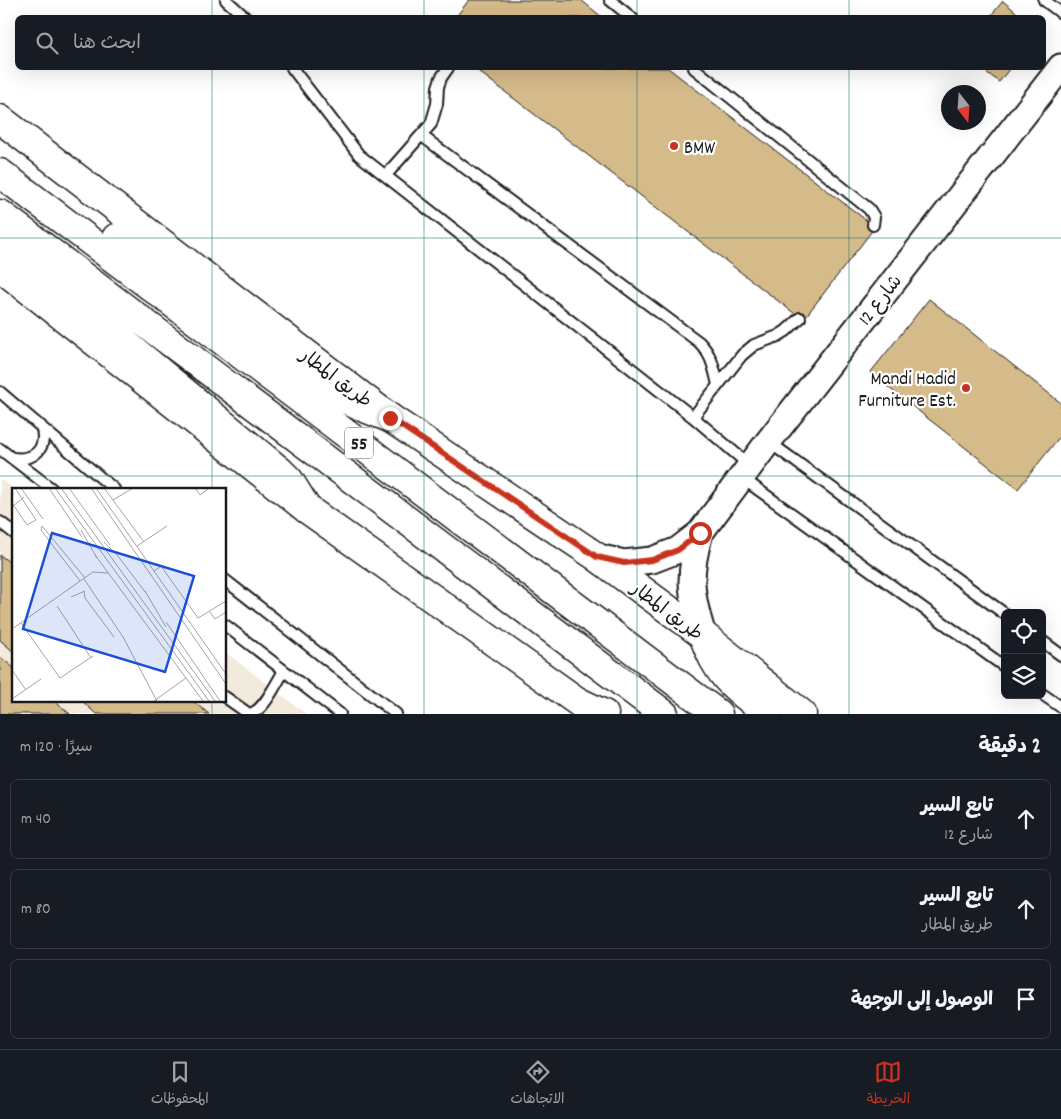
<!DOCTYPE html>
<html lang="ar">
<meta charset="utf-8">
<style>
:root{--surface:#171b24;--page:#242831;--text:#f1f3f6;--muted:#9ea1a6;--line:#363941;--accent:#c8321e}
body{margin:0;font-family:Dekko,"Playpen Sans Arabic",sans-serif;background:var(--page);color:var(--text);direction:rtl}
.controls{position:absolute;right:15px;bottom:15px;display:grid;overflow:hidden;border-radius:8px;box-shadow:0 5px 20px #0002}
.controls button{width:45px;height:45px;display:grid;place-items:center;padding:0;border:0;border-bottom:1px solid var(--line);background:var(--surface);color:var(--text);font:25px sans-serif}
.compass{position:absolute;left:941px;top:85px;width:45px;height:45px;border-radius:50%;background:var(--surface);box-shadow:0 5px 20px #0002;rotate:163deg}
.stop{position:absolute;width:15px;height:15px;margin:-11px;border:4px solid #c8321e;border-radius:50%;background:#fff}
.stop.end{background:#c8321e;border-color:#fff;box-shadow:0 1px 5px #0008}
.list{margin:0;padding:0;list-style:none}
h2{display:flex;justify-content:space-between;align-items:center;height:65px;margin:0;padding:0 20px;font-size:21px}
h2 small{font-size:16px;font-weight:400;color:var(--muted)}
.list li{display:grid;grid-template-columns:32px 1fr auto;gap:15px;align-items:center;box-sizing:border-box;height:80px;margin:0 10px 10px;padding:0 10px;border:1px solid var(--line);border-radius:8px}
.list b{display:block;font-size:19px;white-space:nowrap}
.list p{margin:0;font-size:16px;white-space:nowrap;color:var(--muted)}
.list em{font-size:16px;font-style:normal;color:var(--muted)}
.icon{flex:none;width:28px;height:28px;fill:none;stroke:currentColor;stroke-width:2;stroke-linecap:round;stroke-linejoin:round}
.map{position:relative;flex:none;width:1061px;height:714px;overflow:hidden;direction:ltr}
.search{position:absolute;background:var(--surface);box-shadow:0 5px 20px #0002;left:15px;right:15px;top:15px;height:55px;display:flex;align-items:center;gap:12px;box-sizing:border-box;padding:0 18px;border-radius:8px;color:var(--muted);font-size:19px}
.sheet{height:335px;background:var(--surface)}
nav{display:flex;justify-content:space-around;align-items:center;box-sizing:border-box;height:70px;border-top:1px solid var(--line);background:var(--surface);font-size:14px;color:var(--muted)}
nav a{display:grid;justify-items:center;gap:2px}
nav .on{color:var(--accent)}
.map>svg:first-child{display:block}
</style>
<div class="map">
<svg width="1061" height="714" viewBox="0 0 1061 714">
<rect width="100%" height="100%" fill="#fff"/>
<filter id="ink" filterUnits="userSpaceOnUse"><feTurbulence type="fractalNoise" baseFrequency=".02" numOctaves="2"/><feDisplacementMap in="SourceGraphic" scale="10" xChannelSelector="R" yChannelSelector="G"/><feConvolveMatrix kernelMatrix="1 2 1 2 8 2 1 2 1" color-interpolation-filters="sRGB"/></filter>
<g filter="url(#ink)">
<!-- built -->
<path fill="#f2eadc" d="M0,479L14,489V700H225V652L306,714H0Z"/>
<!-- building -->
<path fill="#d5ba8a" stroke="#1c1c1c" d="M469,0H581L603,18H455Z
M1003,1L1023,18H989Z
M474,68H668L875,227L803,320Z
M981,68H1010L999,82Z
M929,299L1061,403V435L1018,489L870,373Z
M0,555L14,566V652L0,640Z
M0,657L14,668V700H53L70,714H0Z
M81,700H191L209,714H96Z"/>
<g fill="none" stroke-linecap="round" stroke-linejoin="round">
<!-- service casing -->
<g stroke="#1c1c1c" stroke-width="14">
<path id="service" d="M226,0L246,18
M610,0L632,18
M1044,0L1061,13
M292,68L359,155L693,417L749,465
M694,68L869,209L874,217L873,225
M422,136L699,342C712,355 714,368 718,385
M386,175L431,124L437,104L438,87L441,78L448,68
M0,392L114,489
M693,417L742,355L754,345L778,336L786,331L800,318
M769,442L1005,614
M0,449L52,489
M13,458C35,461 48,448 41,426
M742,478L1005,667
M0,522L14,533
M225,580L396,714
M225,625L340,714
M1042,641L1061,655
M1042,694L1061,707
M225,697L249,714
M250,714C264,711 276,683 284,671"/>
</g>
<!-- tertiary casing -->
<g stroke="#1c1c1c" stroke-width="29">
<path id="tertiary" d="M700,533C688,575 690,594 703,635
M597,557L624,563L652,560L678,550L700,533L768,442L1061,67"/>
</g>
<!-- secondary casing -->
<g stroke="#1c1c1c" stroke-width="31">
<path id="secondary" d="M0,119L390,418L597,557L703,635L802,714
M0,267L307,509L595,714"/>
</g>
<!-- trunk casing -->
<g stroke="#1c1c1c" stroke-width="31">
<path id="trunk" d="M0,173L718,714
M0,214L664,714
M116,238L336,394L357,405L390,418
M0,240L280,471L289,480L307,509
M703,635C718,678 734,687 768,714
M579,702L604,714"/>
</g>
<!-- service -->
<use href="#service" stroke="#fff" stroke-width="10"/>
<!-- tertiary -->
<use href="#tertiary" stroke="#fff" stroke-width="25"/>
<!-- secondary -->
<use href="#secondary" stroke="#fff" stroke-width="28"/>
<!-- trunk -->
<use href="#trunk" stroke="#fff" stroke-width="28"/>
</g>
</g>
<g fill="none" stroke-linecap="round" stroke-linejoin="round" filter="url(#ink)">
<!-- route -->
<path stroke="#c8321e" stroke-width="6" d="M390,418L597,557L624,563L652,560L678,550L700,533"/>
</g>
<!-- grid -->
<path fill="none" stroke="#0f766e" stroke-width="1" stroke-opacity="0.55" d="M212,0V18M424,0V18M637,0V18M849,0V18M212,68V489M424,68V714M637,68V714M849,68V714M0,238H1061M0,476H1061M212,700V714"/>
<!-- markers -->
<g fill="#c8321e" stroke="#fff" stroke-width="2">
<circle cx="674" cy="146" r="5"/>
<circle cx="966" cy="388" r="5"/>
</g>
<g text-anchor="middle" stroke-width="4.5" stroke-linejoin="round" paint-order="stroke">
<!-- shield labels -->
<rect fill="#fff" stroke="#606060" stroke-width="1" x="345" y="427.5" width="28" height="31" rx="4"/>
<g font-size="18" font-weight="bold" fill="#1c1c1c">
<text x="359" y="449">55</text>
</g>
<!-- poi labels -->
<g font-size="19" fill="#1c1c1c" stroke="#fff" text-anchor="start">
<text x="684" y="153">BMW</text>
<text x="956" y="384" text-anchor="end">Mandi Hadid<tspan x="956" dy="22">Furniture Est.</tspan></text>
</g>
<!-- street labels -->
<g font-size="19" fill="#1c1c1c" stroke="#fff">
<text transform="translate(879 299) rotate(-52)" y="7">شارع 12</text>
<text transform="translate(337 377) rotate(37)" y="7">طريق المطار</text>
<text transform="translate(668 610) rotate(37)" y="7">طريق المطار</text>
</g>
</g>
<!-- overview -->
<g transform="translate(12 488)">
<rect width="214" height="214" fill="#fff"/>
<path fill="none" stroke="#a4a4a4" stroke-width="1" d="M9,0L31,31M37,0L70,49M43,0L197,213M49,0L203,213M57,0L98,57M79,0L214,196M84,0L214,186M92,0L132,54M183,0L188,7L197,0M101,12L121,0M0,15L15,37L24,32L3,0M0,19L12,9M69,42L85,70M92,54L104,66M125,58L155,38M102,63L134,105M83,67L191,213M142,83L149,78L186,130L214,113M72,91L111,149L145,213M68,93L29,42L30,38L73,90M72,103L73,110L102,149M133,103L154,139M59,109L73,103M45,118L79,170M198,124L203,131L214,124M154,134L208,213M9,135L48,190L81,168M0,141L81,84L96,85M0,182L14,202M0,211L29,191M142,213L174,190"/>
<path fill="#1d4ed8" fill-opacity="0.15" stroke="#1d4ed8" stroke-width="2.5" d="M40,45L182,88L153,184L11,141Z"/>
<rect width="214" height="214" fill="none" stroke="#1c1c1c" stroke-width="2.5"/>
</g>
</svg>
<div class="controls">
<button><svg class="icon" aria-label="locate" viewBox="0 0 24 24"><circle cx="12" cy="12" r="6"/><path d="M12 2v4M12 18v4M2 12h4M18 12h4"/></svg></button>
<button><svg class="icon" aria-label="layers" viewBox="0 0 24 24"><path d="M12 4l9 5-9 5-9-5zM3 14l9 5 9-5"/></svg></button>
</div>
<svg class="compass" viewBox="-18 -18 36 36"><path d="M0-13l5 13h-10z" fill="#e53935"/><path d="M0 13l5-13h-10z" fill="#9ea1a6"/></svg>
<div class="stop" style="left:700px;top:533px"></div>
<div class="stop end" style="left:390px;top:418px"></div>
<div class="search"><svg class="icon" aria-label="search" viewBox="0 0 24 24"><circle cx="10" cy="10" r="6"/><path d="M15 15l6 6"/></svg>ابحث هنا</div>
</div>
<section class="sheet">
<h2>2 دقيقة<small>سيرًا · 120 m</small></h2>
<ul class="list">
<li><svg class="icon" aria-label="ahead" viewBox="0 0 24 24"><path d="M12 20V5M6 11l6-6 6 6"/></svg><div><b>تابع السير</b><p>شارع 12</p></div><em>40 m</em></li>
<li><svg class="icon" aria-label="ahead" viewBox="0 0 24 24"><path d="M12 20V5M6 11l6-6 6 6"/></svg><div><b>تابع السير</b><p>طريق المطار</p></div><em>80 m</em></li>
<li><svg class="icon" aria-label="arrive" viewBox="0 0 24 24"><path d="M6 21V4h12l-3 4 3 4H6"/></svg><div><b>الوصول إلى الوجهة</b></div></li>
</ul>
</section>
<nav>
<a class="on"><svg class="icon" aria-label="map" viewBox="0 0 24 24"><path d="M3 6l6-2 6 2 6-2v14l-6 2-6-2-6 2zM9 4v14M15 6v14"/></svg>الخريطة</a>
<a><svg class="icon" aria-label="directions" viewBox="0 0 24 24"><path d="M12 3l9 9-9 9-9-9zM9 14v-3h6M13 9l2 2-2 2"/></svg>الاتجاهات</a>
<a><svg class="icon" aria-label="saved" viewBox="0 0 24 24"><path d="M7 4h10v16l-5-4-5 4z"/></svg>المحفوظات</a>
</nav>
